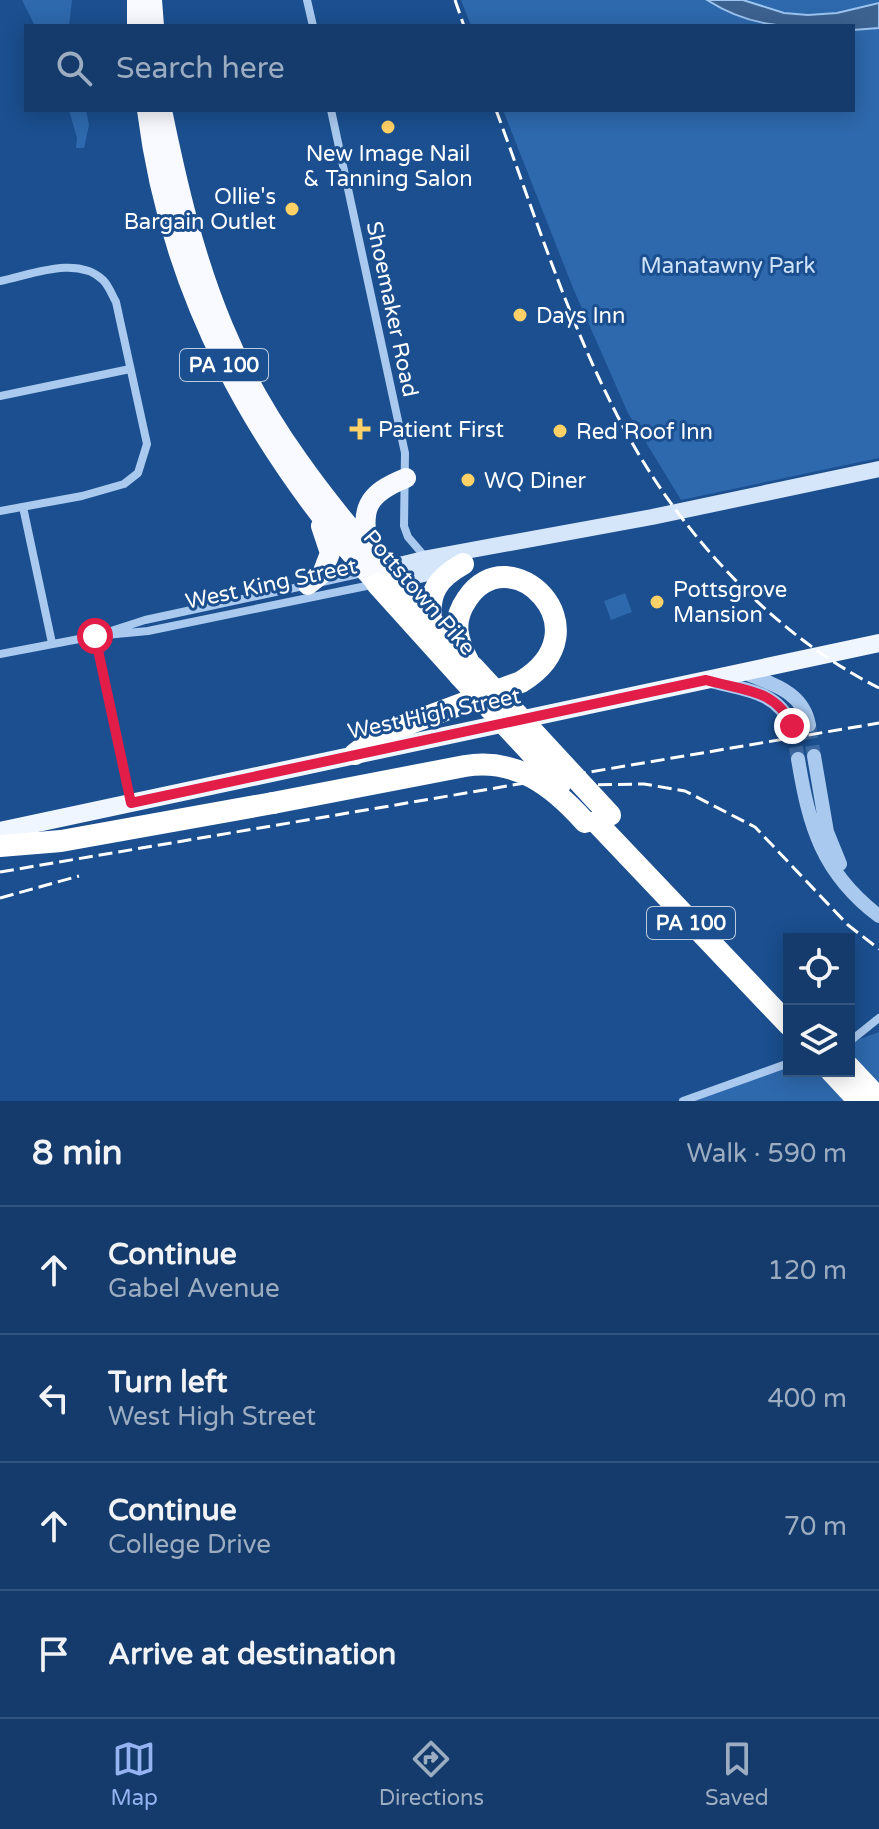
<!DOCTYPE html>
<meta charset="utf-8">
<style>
:root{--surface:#143b6b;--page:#214673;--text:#f1f3f6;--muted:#9dadc1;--line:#33557e;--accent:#95b2f1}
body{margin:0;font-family:"Varela Round",sans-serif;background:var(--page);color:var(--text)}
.controls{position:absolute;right:24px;bottom:24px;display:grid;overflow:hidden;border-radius:0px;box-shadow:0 4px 20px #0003}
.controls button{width:72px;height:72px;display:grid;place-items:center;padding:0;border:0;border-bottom:2px solid var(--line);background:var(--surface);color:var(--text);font:40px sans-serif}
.stop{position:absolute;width:24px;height:24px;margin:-18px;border:6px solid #e11d48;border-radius:50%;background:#fff}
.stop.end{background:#e11d48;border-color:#fff;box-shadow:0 2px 8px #0008}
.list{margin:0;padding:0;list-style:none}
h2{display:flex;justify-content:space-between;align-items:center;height:104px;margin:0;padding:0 32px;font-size:34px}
h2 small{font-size:26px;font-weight:400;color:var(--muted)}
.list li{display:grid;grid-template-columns:52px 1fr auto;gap:24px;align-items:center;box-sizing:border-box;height:128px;padding:0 32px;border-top:2px solid var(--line)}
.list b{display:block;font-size:30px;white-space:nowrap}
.list p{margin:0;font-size:26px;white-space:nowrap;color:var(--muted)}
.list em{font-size:26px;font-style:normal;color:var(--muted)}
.icon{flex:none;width:44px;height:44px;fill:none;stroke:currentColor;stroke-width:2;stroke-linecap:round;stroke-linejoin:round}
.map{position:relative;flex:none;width:879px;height:1101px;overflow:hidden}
.search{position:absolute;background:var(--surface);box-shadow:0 4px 20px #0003;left:24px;right:24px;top:24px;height:88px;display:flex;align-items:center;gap:20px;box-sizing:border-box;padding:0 28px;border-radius:0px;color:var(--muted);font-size:30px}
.sheet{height:616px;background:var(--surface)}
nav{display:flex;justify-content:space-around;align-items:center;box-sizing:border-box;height:112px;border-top:2px solid var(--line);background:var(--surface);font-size:22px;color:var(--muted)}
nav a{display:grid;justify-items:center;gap:4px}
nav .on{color:var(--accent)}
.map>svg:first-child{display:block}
</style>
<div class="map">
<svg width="879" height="1101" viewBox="0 0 879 1101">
<rect width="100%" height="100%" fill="#1b4f8f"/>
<!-- green -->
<path fill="#2e69ad" d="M22,0H72L69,26H35Z
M461,0H879V458L681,500L628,413L573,288L503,110H853V26H471Z
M69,110H86L89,125L84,148H76L77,138Z
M625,593L632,612L611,620L604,601Z
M879,1032V1101H693L789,1066V1071H849V1043Z"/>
<!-- water -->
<path fill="#3c6290" stroke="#9cc4f0" stroke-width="2" d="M707,0H743L784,13L808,15L837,13L879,3V28L853,30V26C796,26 757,32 707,0Z"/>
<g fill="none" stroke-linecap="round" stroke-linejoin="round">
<!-- tertiary-tunnel -->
<path stroke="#3d69a0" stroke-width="14" stroke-dasharray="14 7" stroke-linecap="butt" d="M809,725L814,756
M792,726L798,759"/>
<!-- minor -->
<path stroke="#a9c9ee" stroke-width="8" d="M307,0L313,26
M331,110L405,453L404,526L408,537L426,558
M0,281C31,275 77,255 103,280C109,286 112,295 116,302L147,444L138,473L124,484L82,496L0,511
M0,396L130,369
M23,507L52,643
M322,582L367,572
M111,631L145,620L308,585
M95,636L131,802
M0,654L95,636L148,631L376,584
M849,1042L879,1018
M683,1101L789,1063"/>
<!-- tertiary -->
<path stroke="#a9c9ee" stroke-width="14" d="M743,672C771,684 803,691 809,725
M707,680C742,690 776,689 792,726
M814,756L827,832L840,864
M798,759C809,826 822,873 879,916"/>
<!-- secondary -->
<path stroke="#d6e6fa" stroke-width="16" d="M375,571L428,558L652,517L879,469
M390,582L457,566"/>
<!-- primary -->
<path stroke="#f0f6ff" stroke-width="18" d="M0,831L879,643"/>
<!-- trunk -->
<path stroke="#f8faff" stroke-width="20" d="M137,0V26
M152,0L154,26
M147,110C170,294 255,447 377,584
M162,110C177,183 194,257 223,326C262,421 328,505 396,581
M369,550C360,509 366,494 406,478
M308,585L322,574L330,553L321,526"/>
<!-- motorway -->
<path stroke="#fff" stroke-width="22" d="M396,581L461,654
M377,584L460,676
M431,621C428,592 438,578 463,564
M355,754L381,734L521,682C608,629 510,534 467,599C451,622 457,640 469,663
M596,822L789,1025
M0,846L61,841L273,803
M849,1067L879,1099
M831,1071L859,1101"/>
<!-- rail -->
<path stroke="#fff" stroke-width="3" stroke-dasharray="14 6" stroke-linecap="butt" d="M455,0L464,26
M496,110C534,212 567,318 617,415C673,525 768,632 879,688
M578,785L644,784L685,791L755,827L848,925L879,949
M0,872L879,723
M0,898L79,876"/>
<!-- motorway-bridge -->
<path stroke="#fff" stroke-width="22" d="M473,667L610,815
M460,676L560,784
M273,803L465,766C516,758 552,785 585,822"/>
</g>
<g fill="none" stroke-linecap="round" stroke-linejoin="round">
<!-- route -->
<path stroke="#e11d48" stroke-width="10" d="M95,636L131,803L706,680C741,690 777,689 792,726"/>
</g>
<!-- markers -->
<g fill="#ffd166" stroke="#1b4f8f" stroke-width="3">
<circle cx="388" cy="127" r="8"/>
<circle cx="292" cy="209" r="8"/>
<circle cx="520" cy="315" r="8"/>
<path d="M356 417h8v8h8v8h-8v8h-8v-8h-8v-8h8z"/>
<circle cx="560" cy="431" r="8"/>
<circle cx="468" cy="480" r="8"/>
<circle cx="657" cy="602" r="8"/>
</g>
<g text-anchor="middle" stroke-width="6" stroke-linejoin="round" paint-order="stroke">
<!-- shield labels -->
<g fill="#1b4f8f" stroke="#bbcadd" stroke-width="2">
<rect x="180" y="349" width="88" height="32" rx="6"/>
<rect x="647" y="907" width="88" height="32" rx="6"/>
</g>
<g font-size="20" font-weight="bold" fill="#fff">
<text x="224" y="372">PA 100</text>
<text x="691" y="930">PA 100</text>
</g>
<!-- poi labels -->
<g font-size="22" fill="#fff" stroke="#1b4f8f" text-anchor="start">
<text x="388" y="161" text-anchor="middle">New Image Nail<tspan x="388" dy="25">&amp; Tanning Salon</tspan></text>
<text x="276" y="204" text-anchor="end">Ollie's<tspan x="276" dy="25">Bargain Outlet</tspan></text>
<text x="536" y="323">Days Inn</text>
<text x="378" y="437">Patient First</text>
<text x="576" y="439">Red Roof Inn</text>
<text x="484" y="488">WQ Diner</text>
<text x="673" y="597">Pottsgrove<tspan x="673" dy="25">Mansion</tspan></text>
</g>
<!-- park labels -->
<g font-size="22" fill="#cfe3fa" stroke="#1b4f8f">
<text x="728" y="273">Manatawny Park</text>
</g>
<!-- street labels -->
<g font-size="22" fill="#fff" stroke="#1b4f8f">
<text transform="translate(393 309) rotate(78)" y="8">Shoemaker Road</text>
<text transform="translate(271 583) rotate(-12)" y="8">West King Street</text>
<text transform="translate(420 592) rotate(49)" y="8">Pottstown Pike</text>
<text transform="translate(434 713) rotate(-12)" y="8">West High Street</text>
</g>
</g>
</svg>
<div class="controls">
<button><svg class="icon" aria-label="locate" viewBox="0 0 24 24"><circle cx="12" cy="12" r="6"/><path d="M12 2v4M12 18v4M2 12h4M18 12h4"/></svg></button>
<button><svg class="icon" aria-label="layers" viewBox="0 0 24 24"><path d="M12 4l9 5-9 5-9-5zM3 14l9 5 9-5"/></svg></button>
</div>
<div class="stop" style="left:95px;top:636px"></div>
<div class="stop end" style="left:792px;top:726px"></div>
<div class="search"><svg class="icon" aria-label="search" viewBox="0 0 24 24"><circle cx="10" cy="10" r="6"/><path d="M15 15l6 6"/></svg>Search here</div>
</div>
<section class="sheet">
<h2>8 min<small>Walk · 590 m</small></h2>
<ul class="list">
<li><svg class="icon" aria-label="ahead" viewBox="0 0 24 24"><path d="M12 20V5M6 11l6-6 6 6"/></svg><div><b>Continue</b><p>Gabel Avenue</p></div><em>120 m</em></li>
<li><svg class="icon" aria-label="left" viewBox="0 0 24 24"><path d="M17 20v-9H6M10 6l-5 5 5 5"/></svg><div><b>Turn left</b><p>West High Street</p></div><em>400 m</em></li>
<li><svg class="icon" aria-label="ahead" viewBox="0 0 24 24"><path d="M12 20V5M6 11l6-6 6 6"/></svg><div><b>Continue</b><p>College Drive</p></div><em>70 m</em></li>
<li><svg class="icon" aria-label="arrive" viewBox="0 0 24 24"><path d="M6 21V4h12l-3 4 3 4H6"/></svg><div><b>Arrive at destination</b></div></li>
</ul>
</section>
<nav>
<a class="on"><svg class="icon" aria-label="map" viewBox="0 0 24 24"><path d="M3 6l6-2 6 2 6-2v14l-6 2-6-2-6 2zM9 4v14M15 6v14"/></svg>Map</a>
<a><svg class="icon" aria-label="directions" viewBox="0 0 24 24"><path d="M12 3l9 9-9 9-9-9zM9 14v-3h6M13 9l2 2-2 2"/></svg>Directions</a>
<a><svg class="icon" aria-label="saved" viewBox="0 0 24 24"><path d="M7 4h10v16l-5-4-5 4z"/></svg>Saved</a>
</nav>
